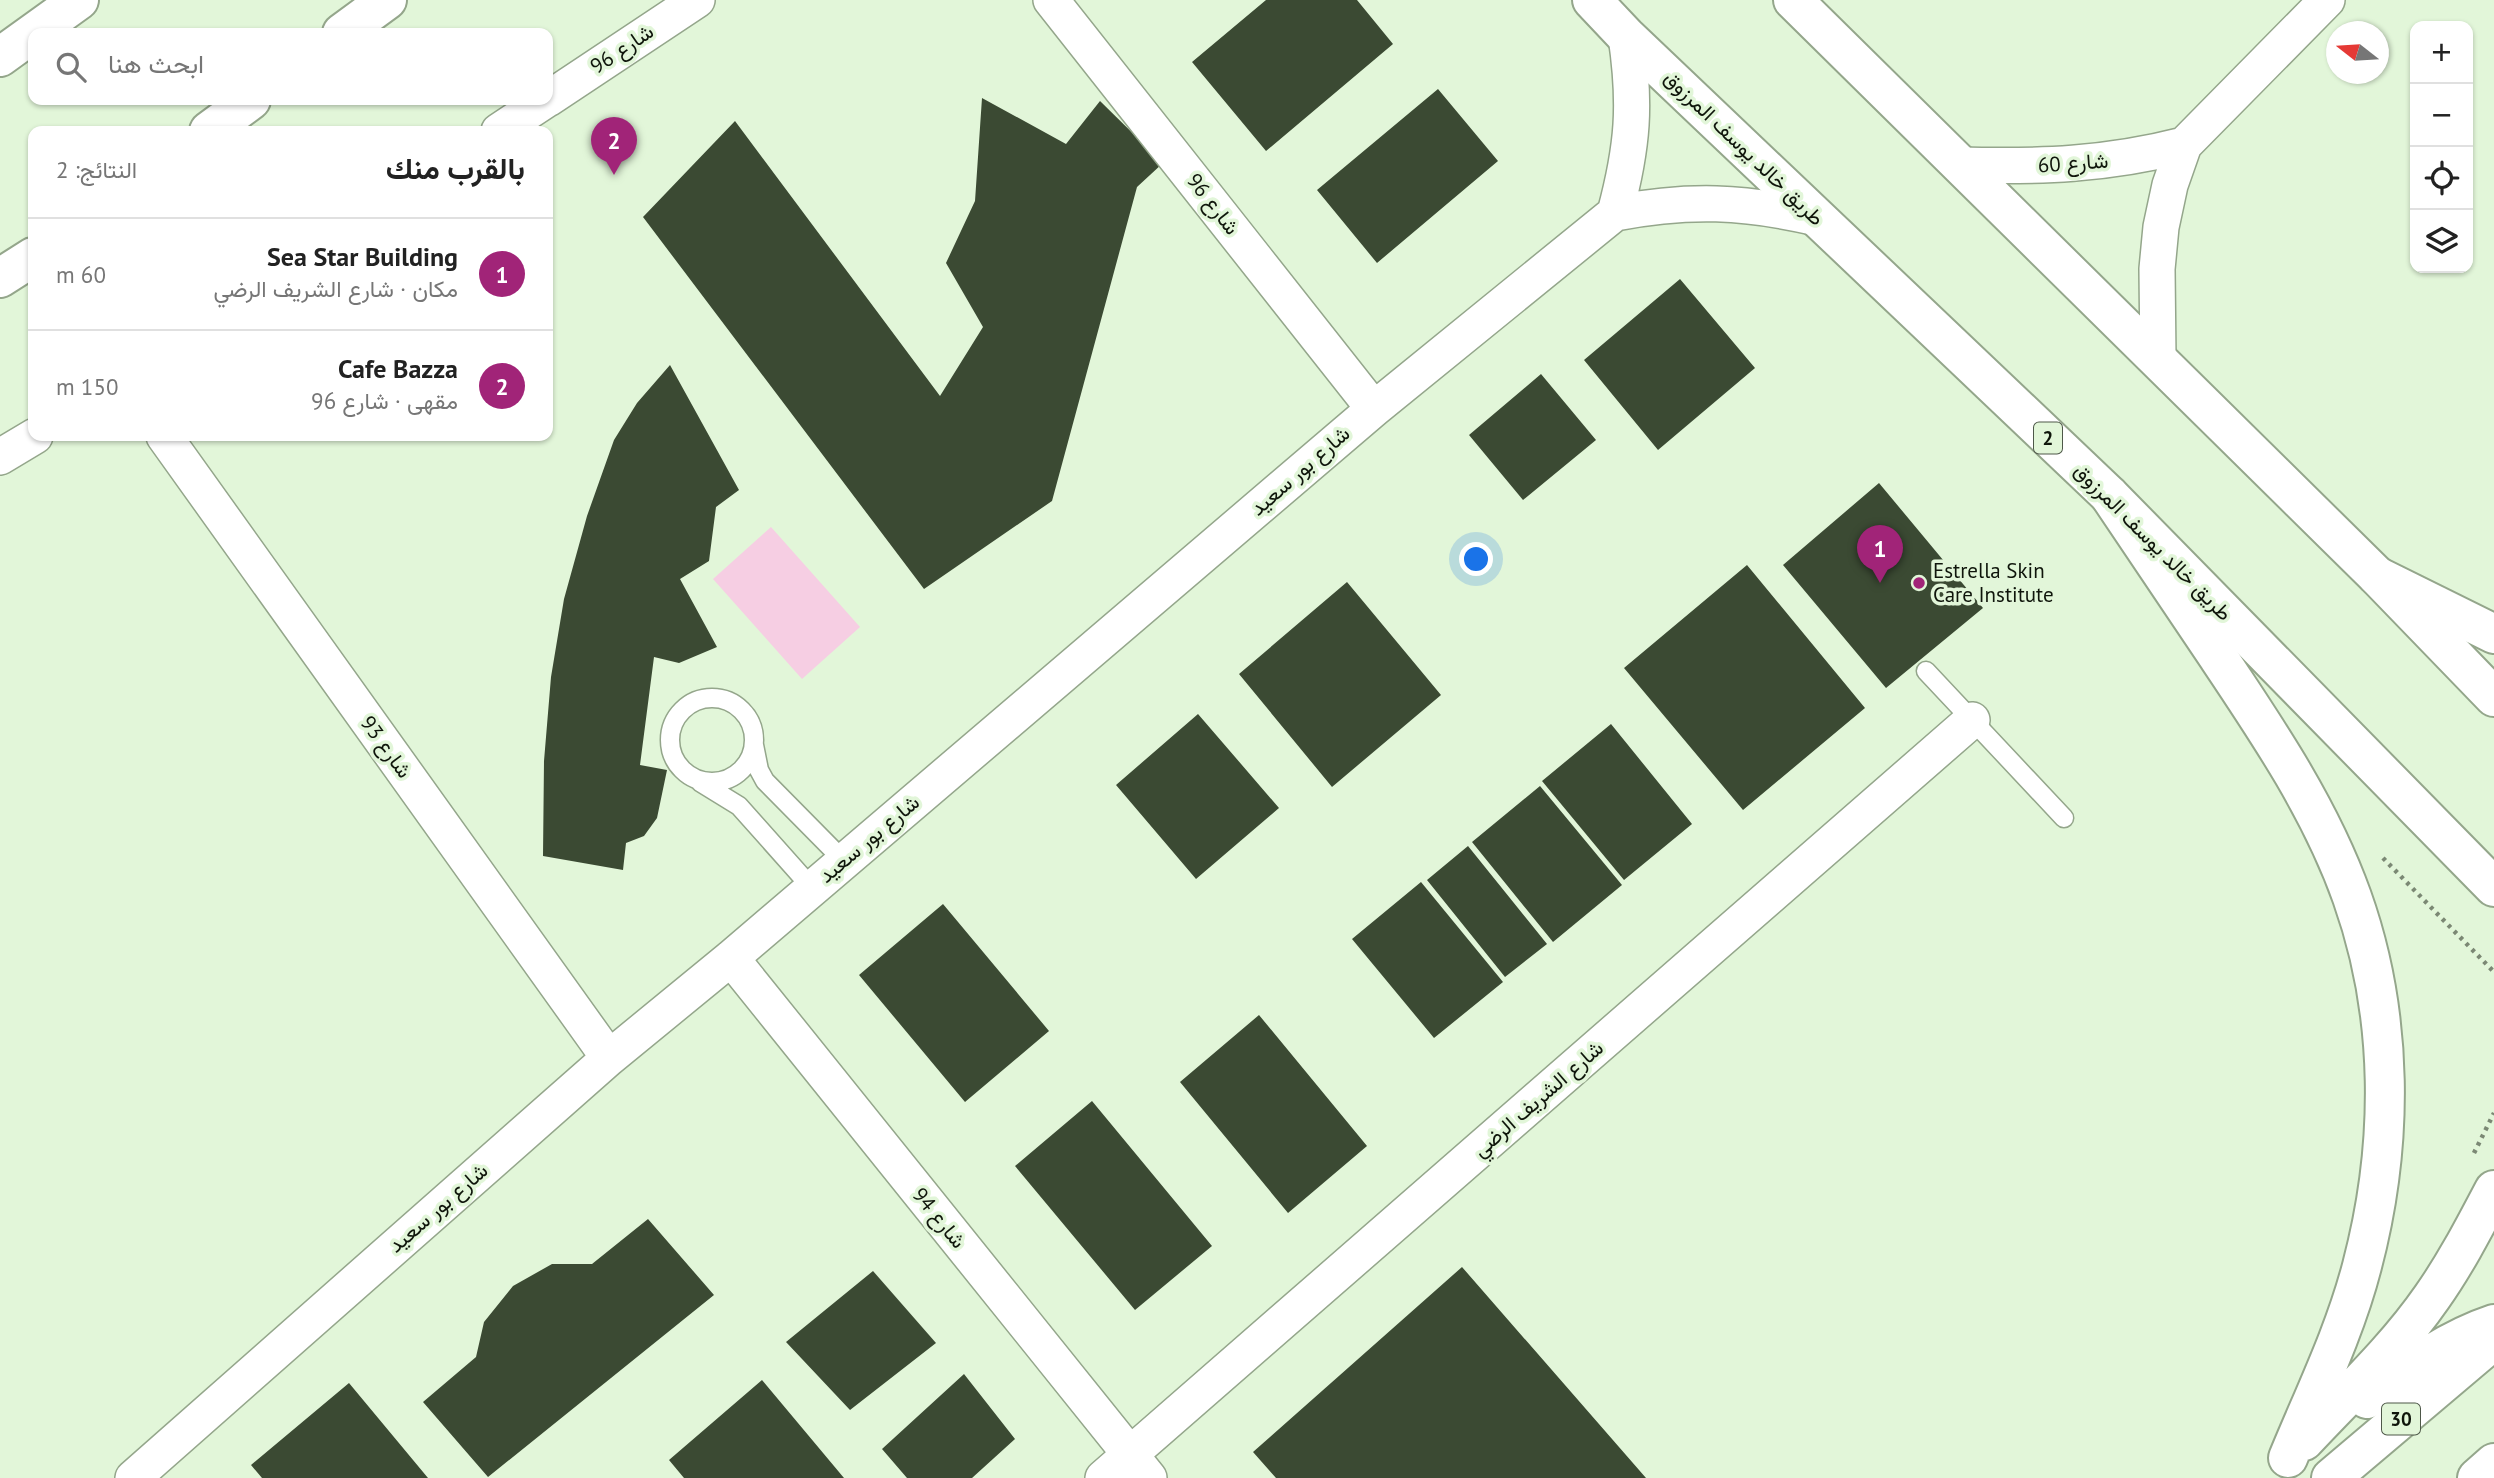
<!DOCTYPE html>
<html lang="ar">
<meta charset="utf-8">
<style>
:root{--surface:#fff;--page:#f2f2f2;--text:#222;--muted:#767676;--line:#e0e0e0;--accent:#a12478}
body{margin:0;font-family:"PT Sans",Vazirmatn,sans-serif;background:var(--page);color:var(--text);direction:rtl}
.controls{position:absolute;right:21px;top:21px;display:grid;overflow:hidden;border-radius:14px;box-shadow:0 2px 5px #0004}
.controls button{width:63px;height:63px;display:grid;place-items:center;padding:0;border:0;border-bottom:2px solid var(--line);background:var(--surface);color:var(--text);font:35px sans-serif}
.compass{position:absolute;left:2326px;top:21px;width:63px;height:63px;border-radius:50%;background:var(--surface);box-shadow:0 2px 5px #0004;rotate:287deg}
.you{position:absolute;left:1477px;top:560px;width:24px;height:24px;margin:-18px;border:5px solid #fff;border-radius:50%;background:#1a73e8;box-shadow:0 0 0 10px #1a73e833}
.badge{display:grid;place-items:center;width:46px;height:46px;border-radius:50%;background:var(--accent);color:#fff;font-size:23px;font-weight:700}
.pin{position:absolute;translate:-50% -58px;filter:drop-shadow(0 2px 4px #0008)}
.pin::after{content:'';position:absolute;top:37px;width:24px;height:21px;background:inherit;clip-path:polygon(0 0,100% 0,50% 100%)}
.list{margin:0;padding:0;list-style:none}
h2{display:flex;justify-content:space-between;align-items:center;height:91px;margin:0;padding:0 28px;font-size:30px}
h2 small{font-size:23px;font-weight:400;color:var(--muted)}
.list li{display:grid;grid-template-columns:46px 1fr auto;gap:21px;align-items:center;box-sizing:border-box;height:112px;padding:0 28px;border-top:2px solid var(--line)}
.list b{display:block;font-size:26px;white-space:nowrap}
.list p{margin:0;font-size:23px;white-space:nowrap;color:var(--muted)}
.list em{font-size:23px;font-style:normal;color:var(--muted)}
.icon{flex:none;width:38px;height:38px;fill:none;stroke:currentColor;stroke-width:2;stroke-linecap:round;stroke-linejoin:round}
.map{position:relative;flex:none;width:2494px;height:1478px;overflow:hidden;direction:ltr}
.search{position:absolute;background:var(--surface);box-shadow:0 2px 5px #0004;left:28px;top:28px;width:525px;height:77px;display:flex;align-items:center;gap:18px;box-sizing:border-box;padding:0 24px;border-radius:14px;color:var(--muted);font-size:26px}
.panel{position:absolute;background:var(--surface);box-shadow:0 2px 5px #0004;left:28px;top:126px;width:525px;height:315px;border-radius:14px;direction:rtl}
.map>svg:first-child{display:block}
</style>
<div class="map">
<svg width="2494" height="1478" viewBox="0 0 2494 1478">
<rect width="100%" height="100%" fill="#e2f6d9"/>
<!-- green -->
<path fill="#f6cee3" d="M771,527L860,627L802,679L713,579Z"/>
<!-- building -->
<path fill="#3b4a33" d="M1266,0H1357L1393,44L1266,151L1192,62Z
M1438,89L1498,161L1377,263L1317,190Z
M982,98L1066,144L1100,101L1163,163L1137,187L1052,501L924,589L643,217L735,121L940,396L983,327L946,263L975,201Z
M1680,279L1755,368L1658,450L1584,360Z
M670,365L739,490L716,507L709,561L680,579L717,647L679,663L654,657L640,765L667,770L657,818L644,836L626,843L623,870L543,856L544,761L551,677L564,599L587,516L614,440L637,403Z
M1541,374L1596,440L1523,500L1469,435Z
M1879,483L1983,608L1886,688L1783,565Z
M1747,565L1865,708L1743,810L1624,668Z
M1347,582L1441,695L1332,787L1239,674Z
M1198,714L1279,808L1196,879L1116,785Z
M1611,724L1692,824L1624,880L1542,781Z
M1540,786L1622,885L1553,942L1472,842Z
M1468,846L1547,944L1505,977L1427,880Z
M1421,882L1503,982L1434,1038L1352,939Z
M943,904L1049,1031L965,1102L859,975Z
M1259,1015L1367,1146L1288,1213L1180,1082Z
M1092,1101L1212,1246L1135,1310L1015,1166Z
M648,1219L714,1295L488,1477L423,1402L476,1357L484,1322L513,1286L552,1264H592Z
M1462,1267L1646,1478H1276L1253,1452Z
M873,1271L936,1343L850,1410L786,1342Z
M964,1374L1015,1439L972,1478H907L882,1449Z
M762,1380L844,1478H684L669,1460Z
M349,1383L428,1478H262L251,1465Z"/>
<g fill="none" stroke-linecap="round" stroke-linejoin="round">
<!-- service casing -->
<g stroke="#94a68b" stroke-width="21">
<path id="service" d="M1926,671L2064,818
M670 740a42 42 0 1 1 84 0a42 42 0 1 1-84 0Z
M754,745L759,770L765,781L844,861
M700,782L739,806L812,888"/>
</g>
<!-- minor casing -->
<g stroke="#94a68b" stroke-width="38">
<path id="minor" d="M1051,0L1374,409
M548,99L697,0
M499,131L546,100
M1960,165C2040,167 2106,165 2184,145
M1615,213C1633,146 1636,104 1626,36
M2158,359L2157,269L2161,227L2170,185L2184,145L2327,0
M164,436L609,1058
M0,457L35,436
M731,958L1149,1478
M133,1478L609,1058L731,958L1374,409L1615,213C1689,199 1744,201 1817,218
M1103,1478L1972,720"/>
</g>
<!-- primary casing -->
<g stroke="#94a68b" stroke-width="42">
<path id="primary" d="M1592,0L1626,36L2109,495L2494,887
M1793,0L2377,576L2494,697
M342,33L387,0
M0,57L79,0
M209,131L251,100
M0,278L33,257"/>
</g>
<!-- trunk casing -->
<g stroke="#94a68b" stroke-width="42">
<path id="trunk" d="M2109,495C2145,549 2182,603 2218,657C2269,733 2321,810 2352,897C2394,1015 2394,1145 2362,1266C2345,1332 2314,1395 2288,1458
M2377,576L2494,634
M2367,1399C2408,1369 2446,1340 2494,1324
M2304,1441C2348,1394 2396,1349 2432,1297C2456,1263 2475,1226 2494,1190"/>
</g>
<!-- motorway casing -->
<g stroke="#94a68b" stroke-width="42">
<path id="motorway" d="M2331,1478L2494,1340
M2477,1478L2494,1463"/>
</g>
<!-- path -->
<path stroke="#7b8874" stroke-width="4.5" stroke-dasharray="3.5 5" stroke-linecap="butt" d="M2383,858L2494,972
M2474,1153L2494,1113"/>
<!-- service -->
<use href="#service" stroke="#fff" stroke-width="18"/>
<!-- minor -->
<use href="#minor" stroke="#fff" stroke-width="35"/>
<!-- primary -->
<use href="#primary" stroke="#fff" stroke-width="38"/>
<!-- trunk -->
<use href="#trunk" stroke="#fff" stroke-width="38"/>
<!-- motorway -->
<use href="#motorway" stroke="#fff" stroke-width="38"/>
</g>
<!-- markers -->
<circle fill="#a12478" stroke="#e2f6d9" stroke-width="2.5" cx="1919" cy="583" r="7"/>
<g text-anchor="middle" stroke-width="7" stroke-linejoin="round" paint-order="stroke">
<!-- shield labels -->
<g fill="#e2f6d9" stroke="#4e5849" stroke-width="2">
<rect x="2034" y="422.5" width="28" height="31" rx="5"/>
<rect x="2382" y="1403.5" width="38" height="31" rx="5"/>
</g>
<g font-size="19" font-weight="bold" fill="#0f150b">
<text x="2048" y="445">2</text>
<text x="2401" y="1426">30</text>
</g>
<!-- street labels -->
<g font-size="21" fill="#0f150b" stroke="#e2f6d9">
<text transform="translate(622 49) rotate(-34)" y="7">شارع 96</text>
<text transform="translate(1744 148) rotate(44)" y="7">طريق خالد يوسف المرزوق</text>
<text transform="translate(2073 163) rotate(-4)" y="7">شارع 60</text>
<text transform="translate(1213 204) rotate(52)" y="7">شارع 96</text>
<text transform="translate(1300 471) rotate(-41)" y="7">شارع بور سعيد</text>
<text transform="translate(2153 542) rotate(45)" y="7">طريق خالد يوسف المرزوق</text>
<text transform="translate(386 747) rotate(54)" y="7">شارع 93</text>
<text transform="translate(869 839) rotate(-40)" y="7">شارع بور سعيد</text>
<text transform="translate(1538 1099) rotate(-41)" y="7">شارع الشريف الرضي</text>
<text transform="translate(438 1208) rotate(-41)" y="7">شارع بور سعيد</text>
<text transform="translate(939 1218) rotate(51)" y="7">شارع 94</text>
</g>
<!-- poi labels -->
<g font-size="21" fill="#0f150b" stroke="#e2f6d9" text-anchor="start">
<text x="1933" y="578">Estrella Skin<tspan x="1933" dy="24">Care Institute</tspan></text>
</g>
</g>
</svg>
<div class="controls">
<button>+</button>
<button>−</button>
<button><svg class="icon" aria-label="locate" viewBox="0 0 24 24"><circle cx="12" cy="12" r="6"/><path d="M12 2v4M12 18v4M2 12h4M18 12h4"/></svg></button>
<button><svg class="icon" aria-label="layers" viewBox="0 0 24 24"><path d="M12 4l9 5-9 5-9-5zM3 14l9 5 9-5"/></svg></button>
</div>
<svg class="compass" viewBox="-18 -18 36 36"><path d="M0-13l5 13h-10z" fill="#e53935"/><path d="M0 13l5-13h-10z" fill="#767676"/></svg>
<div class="you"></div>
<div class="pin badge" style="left:1880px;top:583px">1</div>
<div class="pin badge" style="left:614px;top:175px">2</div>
<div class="search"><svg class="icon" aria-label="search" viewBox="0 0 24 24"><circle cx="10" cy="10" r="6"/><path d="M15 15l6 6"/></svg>ابحث هنا</div>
<section class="panel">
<h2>بالقرب منك<small>النتائج: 2</small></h2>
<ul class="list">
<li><span class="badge">1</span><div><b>Sea Star Building</b><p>مكان · شارع الشريف الرضي</p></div><em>60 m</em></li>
<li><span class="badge">2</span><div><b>Cafe Bazza</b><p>مقهى · شارع 96</p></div><em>150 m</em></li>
</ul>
</section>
</div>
